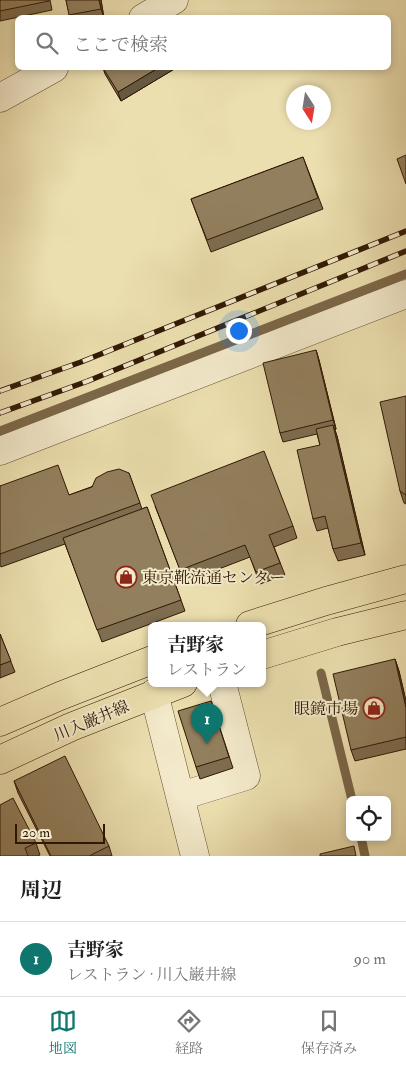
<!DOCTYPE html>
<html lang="ja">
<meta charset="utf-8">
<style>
:root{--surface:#fff;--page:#f2f2f2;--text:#222;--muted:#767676;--line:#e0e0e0;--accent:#0f766e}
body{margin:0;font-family:"IM FELL Double Pica","Noto Serif JP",serif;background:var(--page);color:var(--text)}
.controls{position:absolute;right:15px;bottom:15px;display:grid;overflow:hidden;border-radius:8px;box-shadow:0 2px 8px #0003}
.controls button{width:45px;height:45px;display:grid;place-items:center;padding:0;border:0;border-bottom:1px solid var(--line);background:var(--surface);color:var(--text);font:25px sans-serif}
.compass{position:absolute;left:286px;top:85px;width:45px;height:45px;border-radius:50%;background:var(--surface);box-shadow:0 2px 8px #0003;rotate:168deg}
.scale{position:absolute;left:15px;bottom:12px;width:90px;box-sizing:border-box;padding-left:5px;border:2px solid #311804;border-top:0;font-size:14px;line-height:18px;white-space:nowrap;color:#311804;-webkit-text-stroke:4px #f3eacb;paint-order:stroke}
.you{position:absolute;left:238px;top:330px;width:18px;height:18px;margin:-12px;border:4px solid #fff;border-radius:50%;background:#1a73e8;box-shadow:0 0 0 8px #1a73e833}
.badge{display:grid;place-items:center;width:32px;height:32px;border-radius:50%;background:var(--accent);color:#fff;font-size:16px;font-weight:700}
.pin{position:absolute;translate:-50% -41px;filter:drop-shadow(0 1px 2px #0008)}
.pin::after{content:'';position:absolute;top:26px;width:18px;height:15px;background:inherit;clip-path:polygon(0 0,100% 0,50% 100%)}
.popup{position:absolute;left:148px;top:622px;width:118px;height:65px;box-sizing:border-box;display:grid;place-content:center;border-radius:8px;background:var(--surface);filter:drop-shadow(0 1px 4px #0005);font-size:16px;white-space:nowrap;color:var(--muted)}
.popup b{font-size:19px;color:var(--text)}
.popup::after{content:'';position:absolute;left:50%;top:100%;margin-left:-10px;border:10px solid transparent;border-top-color:var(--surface)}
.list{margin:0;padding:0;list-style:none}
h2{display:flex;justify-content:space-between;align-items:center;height:65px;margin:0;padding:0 20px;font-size:21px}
h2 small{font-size:16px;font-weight:400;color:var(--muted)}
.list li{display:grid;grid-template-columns:32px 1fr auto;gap:15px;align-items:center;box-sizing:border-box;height:75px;padding:0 20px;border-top:1px solid var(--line)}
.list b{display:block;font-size:19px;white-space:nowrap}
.list p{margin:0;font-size:16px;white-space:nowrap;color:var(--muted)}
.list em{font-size:16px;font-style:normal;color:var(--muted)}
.icon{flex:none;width:28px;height:28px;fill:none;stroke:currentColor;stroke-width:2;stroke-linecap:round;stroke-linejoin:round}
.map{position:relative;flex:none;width:406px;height:856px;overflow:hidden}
.search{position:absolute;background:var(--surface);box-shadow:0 2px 8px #0003;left:15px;right:15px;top:15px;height:55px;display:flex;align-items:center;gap:12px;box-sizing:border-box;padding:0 18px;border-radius:8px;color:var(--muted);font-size:19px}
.sheet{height:140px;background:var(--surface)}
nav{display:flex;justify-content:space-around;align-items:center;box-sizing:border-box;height:70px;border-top:1px solid var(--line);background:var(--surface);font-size:14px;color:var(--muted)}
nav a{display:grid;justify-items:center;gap:2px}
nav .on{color:var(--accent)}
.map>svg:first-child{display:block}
</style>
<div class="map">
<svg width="406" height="856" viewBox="0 0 406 856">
<rect width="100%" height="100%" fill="#ecdfaf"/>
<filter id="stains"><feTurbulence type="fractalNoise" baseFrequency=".004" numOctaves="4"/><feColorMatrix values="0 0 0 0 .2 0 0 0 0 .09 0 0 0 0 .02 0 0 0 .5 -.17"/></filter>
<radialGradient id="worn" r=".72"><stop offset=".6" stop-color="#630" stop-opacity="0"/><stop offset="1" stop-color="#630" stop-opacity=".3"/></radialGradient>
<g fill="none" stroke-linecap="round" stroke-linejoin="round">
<!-- stream -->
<path stroke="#7b6748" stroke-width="9" d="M0,431L406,274
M321,673L352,800
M361,837L365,856"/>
<!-- minor casing -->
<g stroke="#604a2f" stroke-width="29">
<path id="minor" d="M143,18L174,0
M0,98L54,68
M0,451L406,294
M154,693L195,856
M181,796L246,776L222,683"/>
</g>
<!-- major casing -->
<g stroke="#311804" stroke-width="29">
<path id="major" d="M250,625L326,601L406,579
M262,655L337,632L406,615
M0,722L60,696L152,660
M0,760L71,727L183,683"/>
</g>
<!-- minor -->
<use href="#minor" stroke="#f3eacb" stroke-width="28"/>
<!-- major -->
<use href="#major" stroke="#ecdfaf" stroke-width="28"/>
<!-- rail casing -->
<g stroke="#311804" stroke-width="5.5">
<path id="rail" d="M0,391L81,362L406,231
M0,413L88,381L406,251"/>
</g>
<!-- rail -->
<use href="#rail" stroke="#f3eacb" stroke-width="4" stroke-dasharray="11" stroke-linecap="butt"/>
</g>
<!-- wall -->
<path fill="#7e6d50" stroke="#311804" d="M0,0H50L52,10L0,21Z
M66,0H101L104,18H70Z
M103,68H176L121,101L105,74Z
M303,157L323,209L211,252L191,199Z
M316,350L319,360L336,429L335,430L337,436L365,555L338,561L333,549L328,528L317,531L313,519L320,445L317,434L283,442L280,433Z
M406,396V504L404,503L400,491Z
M129,473L142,509L147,507L185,611L102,642L65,544L1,567L0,565V486L69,495Z
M155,506L293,526L297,538L274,547L285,575L260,584L250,557L185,582Z
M0,634L15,672L0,678Z
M395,659L399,671L406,701V749L355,761L351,750Z
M211,701L233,768L200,779L196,767Z
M14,781L109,846L112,856H50L18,793Z
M36,843L40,855L37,856H0Z"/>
<!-- shaded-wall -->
<path fill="#665941" stroke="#311804" d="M99,0H101L104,18L101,9Z
M158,68H176L121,101L118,92Z
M316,350L319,360L336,429L333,420Z
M333,425L337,436L365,555L361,543Z
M395,659L399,671L406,701V708Z"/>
<!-- building -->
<path fill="#927f5d" stroke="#311804" d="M0,0H49V1L0,11Z
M66,0H99L101,9L69,15Z
M103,68H158L118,92Z
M406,155V184L397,159Z
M303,157L318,198L207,240L191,199Z
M316,350L333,420L280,433L263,363Z
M406,396V495L400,491L380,402Z
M333,425L361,543L333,549L325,516L313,519L297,450L320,445L316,429Z
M264,451L293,526L269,535L280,563L256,572L245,545L180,570L151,495Z
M58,465L69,495L92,487L96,478L107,472L119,469L129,473L140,503L0,554V486Z
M147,507L181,600L97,630L63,538Z
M0,634L11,661L0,665Z
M395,659L406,708V737L351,750L333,674Z
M211,701L229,757L196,767L178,711Z
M65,756L109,846L89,856H51L14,781Z
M13,798L36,843L25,848L28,856H0V805Z
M354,846L356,856H320V854Z"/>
<!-- icons -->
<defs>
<g id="shop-ring" transform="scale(1.125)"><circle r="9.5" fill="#f3eacb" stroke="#8f2418" stroke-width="1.5"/><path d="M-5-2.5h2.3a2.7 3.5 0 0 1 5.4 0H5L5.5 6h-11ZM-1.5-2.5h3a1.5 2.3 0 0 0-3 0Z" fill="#8f2418"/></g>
</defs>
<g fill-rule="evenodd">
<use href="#shop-ring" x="126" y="577"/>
<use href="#shop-ring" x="374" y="708"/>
</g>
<g text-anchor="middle" stroke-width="4" stroke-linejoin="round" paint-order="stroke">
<!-- poi labels -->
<g font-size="16" fill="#311804" stroke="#f3eacb" text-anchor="start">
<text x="142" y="583">東京靴流通センター</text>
<text x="358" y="714" text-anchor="end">眼鏡市場</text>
</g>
<!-- street labels -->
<g font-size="16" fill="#311804" stroke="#f3eacb">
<text transform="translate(91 720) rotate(-23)" y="6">川入巌井線</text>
</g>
</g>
<rect width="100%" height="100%" filter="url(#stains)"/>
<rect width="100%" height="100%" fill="url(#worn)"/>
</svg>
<div class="controls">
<button><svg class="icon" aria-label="locate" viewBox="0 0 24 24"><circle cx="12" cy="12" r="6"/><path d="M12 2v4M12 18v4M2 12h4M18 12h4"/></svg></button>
</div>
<svg class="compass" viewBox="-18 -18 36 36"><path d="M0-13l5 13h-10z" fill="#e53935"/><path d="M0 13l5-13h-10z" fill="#767676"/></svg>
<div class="scale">20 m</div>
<div class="you"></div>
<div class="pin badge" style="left:207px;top:744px">1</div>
<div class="popup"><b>吉野家</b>レストラン</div>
<div class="search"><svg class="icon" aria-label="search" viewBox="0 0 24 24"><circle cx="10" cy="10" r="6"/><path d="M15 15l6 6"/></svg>ここで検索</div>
</div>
<section class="sheet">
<h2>周辺<small></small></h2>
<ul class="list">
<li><span class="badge">1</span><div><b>吉野家</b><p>レストラン · 川入巌井線</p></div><em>90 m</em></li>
</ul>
</section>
<nav>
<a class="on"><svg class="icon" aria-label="map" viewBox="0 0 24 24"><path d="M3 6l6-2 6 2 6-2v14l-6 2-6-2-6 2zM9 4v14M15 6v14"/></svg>地図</a>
<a><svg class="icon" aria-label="directions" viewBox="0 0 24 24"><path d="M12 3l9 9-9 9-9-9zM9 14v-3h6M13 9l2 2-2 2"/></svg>経路</a>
<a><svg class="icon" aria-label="saved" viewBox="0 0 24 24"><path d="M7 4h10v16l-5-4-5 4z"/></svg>保存済み</a>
</nav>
